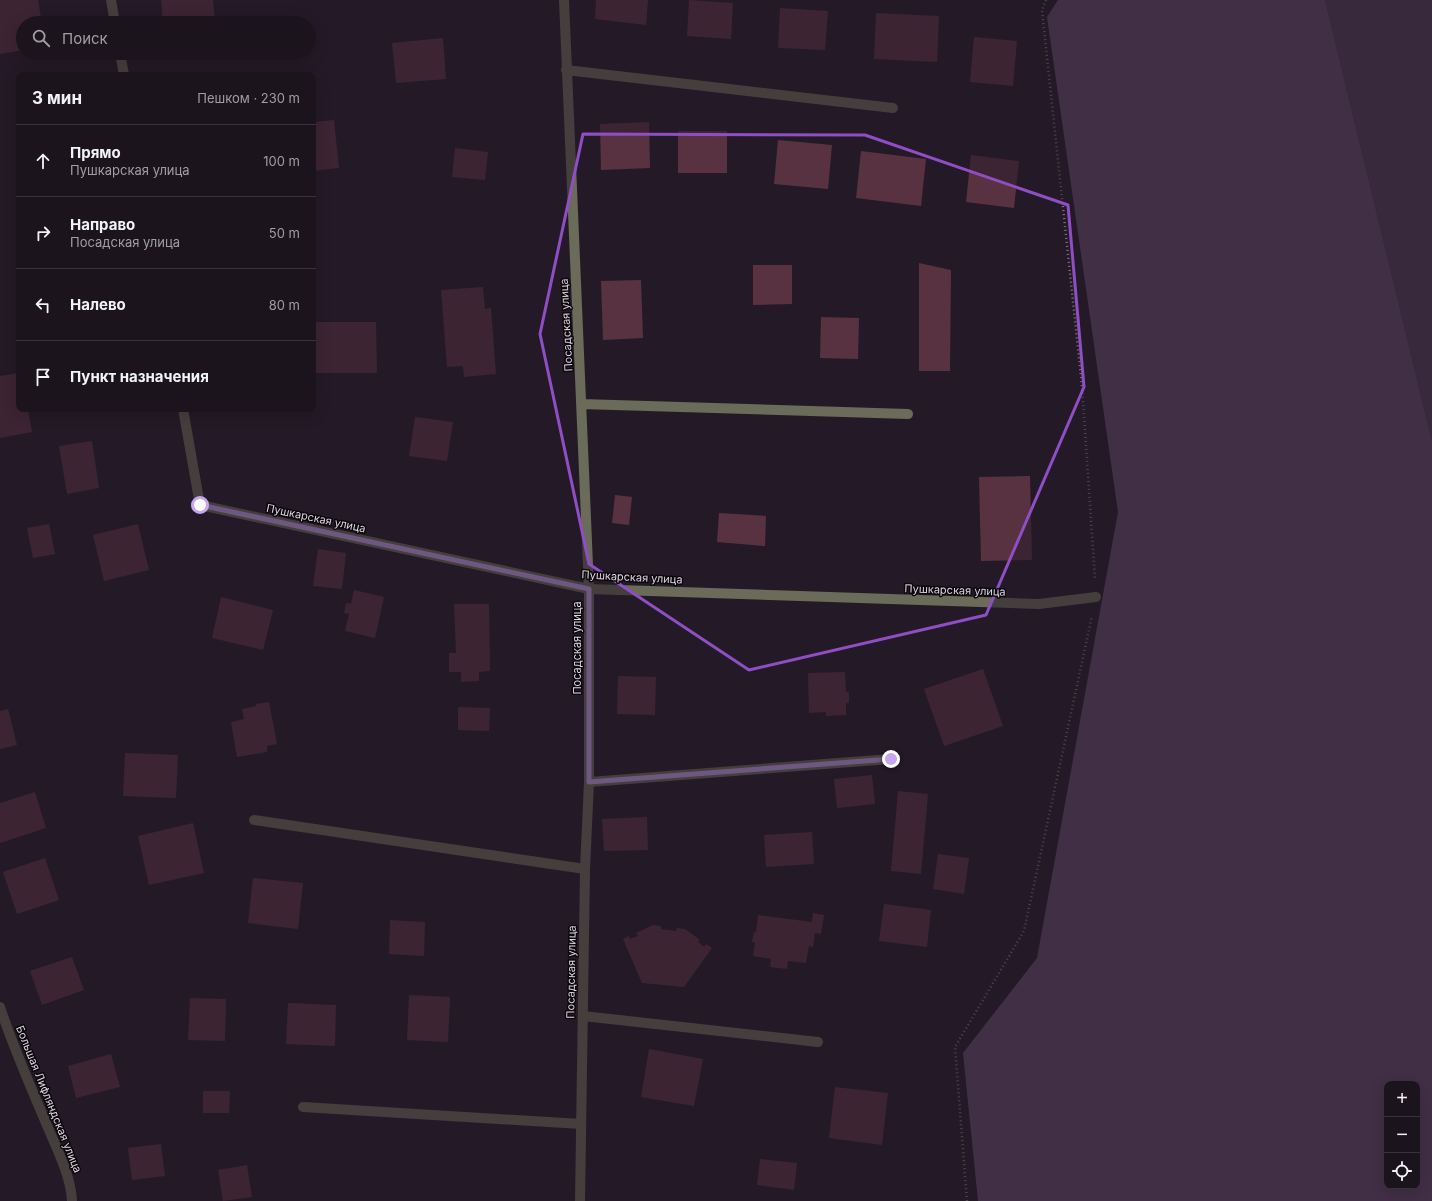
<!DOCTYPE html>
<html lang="ru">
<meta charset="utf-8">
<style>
:root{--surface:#1b141d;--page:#241d26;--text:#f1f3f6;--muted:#a09ea4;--line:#39333b}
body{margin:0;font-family:Inter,sans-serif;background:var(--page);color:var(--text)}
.controls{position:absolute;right:12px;bottom:12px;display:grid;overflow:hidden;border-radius:8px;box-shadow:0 4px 16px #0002}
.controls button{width:36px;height:36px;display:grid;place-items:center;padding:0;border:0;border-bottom:1px solid var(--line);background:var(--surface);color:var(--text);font:20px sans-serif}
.stop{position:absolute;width:12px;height:12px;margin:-9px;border:3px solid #c8a5ef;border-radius:50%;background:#fff}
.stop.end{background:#c8a5ef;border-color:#fff;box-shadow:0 1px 4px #0008}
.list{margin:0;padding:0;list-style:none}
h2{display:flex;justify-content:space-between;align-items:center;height:52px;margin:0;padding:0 16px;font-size:17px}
h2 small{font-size:13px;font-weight:400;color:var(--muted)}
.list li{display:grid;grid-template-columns:26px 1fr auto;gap:12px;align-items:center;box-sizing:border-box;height:72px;padding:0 16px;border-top:1px solid var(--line)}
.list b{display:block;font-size:15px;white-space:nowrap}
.list p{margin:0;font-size:13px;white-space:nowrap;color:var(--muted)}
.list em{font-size:13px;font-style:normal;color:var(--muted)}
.icon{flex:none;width:22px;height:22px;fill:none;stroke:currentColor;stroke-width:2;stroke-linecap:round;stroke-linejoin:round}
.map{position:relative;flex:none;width:1432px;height:1201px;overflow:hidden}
.search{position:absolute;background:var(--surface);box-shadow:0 4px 16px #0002;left:16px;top:16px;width:300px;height:44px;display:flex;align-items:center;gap:10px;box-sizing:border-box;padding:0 14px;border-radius:22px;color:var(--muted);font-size:15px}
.panel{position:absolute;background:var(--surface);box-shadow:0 4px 16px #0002;left:16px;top:72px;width:300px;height:340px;border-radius:8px}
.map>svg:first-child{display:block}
</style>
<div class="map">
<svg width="1432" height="1201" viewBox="0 0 1432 1201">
<rect width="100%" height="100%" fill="#241a27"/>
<!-- green -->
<path fill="#523d58" d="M1325,0H1432V441Z"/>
<!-- forest -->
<path fill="#644a6b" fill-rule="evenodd" d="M1058,0H1325L1432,441V1201H978L963,1053L1037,958L1118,512L1047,17ZM1387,1084H1417V1186H1387Z"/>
<!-- building -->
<path fill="#593242" d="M0,0H38L42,23H23V50L0,54Z
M161,0H213L215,23H163Z
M596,0H648L646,25L595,19Z
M689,0L733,3L731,39L687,36Z
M780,8L828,11L825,50L778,48Z
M876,13L939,16L937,62L874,59Z
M974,37L1017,41L1013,86L970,82Z
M443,38L446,79L396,83L392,43Z
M334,120L339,168L313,171V122Z
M649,122L650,168L601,170L600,124Z
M678,131H727V173H678Z
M778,140L832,145L828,189L774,184Z
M455,148L488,152L485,180L452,177Z
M861,151L926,159L921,206L856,198Z
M971,155L1019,161L1014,208L966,202Z
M919,263L951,270L950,371H919Z
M753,265H792V304L753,305Z
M641,280L643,338L603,340L601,281Z
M483,287L485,309L491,308L496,374L464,377L463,366L447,367L441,290Z
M821,317L859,318L858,359L820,358Z
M313,322H376L377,373H313Z
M19,373V409H28L32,432L0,438V376Z
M415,417L453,422L447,461L409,456Z
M92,441L99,488L67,494L59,446Z
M1030,476L1032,560L981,561L979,477Z
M615,495L632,497L629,525L612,523Z
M719,513L766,516L765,546L717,542Z
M49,524L55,554L33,558L27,528Z
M138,524L149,570L104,581L93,535Z
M318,549L346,553L342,589L313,586Z
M354,590L384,597L375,638L345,631L349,614L344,613L346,603L351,604Z
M221,597L273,610L263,650L212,638Z
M454,604H489L490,671L479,672V681L461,682V672H449V653H456Z
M983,669L1003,726L944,746L924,689Z
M845,672L846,692H849V703H846V715L826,716V712L809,713L808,673Z
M618,676L656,677L655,715L617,714Z
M269,702L277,744L267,746V752L237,757L231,722L244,719L242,709L256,706V704Z
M458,707L490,708L489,731L458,730Z
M8,709L17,745L0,749V711Z
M125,753L178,755L176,798L123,796Z
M872,775L875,804L837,808L834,779Z
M898,791L928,794L921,874L891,871Z
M35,792L46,828L0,843V803Z
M647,817L648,850L604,851L602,819Z
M193,823L204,873L149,885L138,836Z
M812,832L814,864L766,867L764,835Z
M938,854L969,858L964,894L933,889Z
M45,858L59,900L17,914L3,872Z
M253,878L303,883L298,929L248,923Z
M884,904L931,910L927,947L879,941Z
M813,913L824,915L821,934L815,933L813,947L809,946L806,963L788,961L787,969L770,967L771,959L753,956L755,942H752L754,932H756L758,915L812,922Z
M390,920L425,922L424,956L389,954Z
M653,925L661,926V929L676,931L677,928L685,929L700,940L698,942L704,947L706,944L712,948L684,987L642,983L623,939L629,936L630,939L638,936L636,933Z
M72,957L84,990L42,1005L30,971Z
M409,995L450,997L448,1042L407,1040Z
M190,998L226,999L225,1041L188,1040Z
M288,1003L336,1005L335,1046L286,1044Z
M649,1049L703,1059L694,1106L641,1097Z
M111,1054L120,1087L76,1098L68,1066Z
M835,1087L888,1093L882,1145L829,1138Z
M203,1091H230L229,1113H203Z
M161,1144L165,1176L132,1180L128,1148Z
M760,1159L797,1163L794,1190L757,1185Z
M247,1165L252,1197L223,1201L218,1170Z"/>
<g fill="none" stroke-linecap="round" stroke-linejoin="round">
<!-- path -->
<path stroke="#807883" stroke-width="2.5" stroke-dasharray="1 3" stroke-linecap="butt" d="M1046,0L1042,10L1082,386L1095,579
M967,1201L955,1047L1024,931L1092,616"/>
<!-- minor -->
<path stroke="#6a6b59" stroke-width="10" d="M111,0L115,23
M564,0L589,589V782L585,869L580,1201
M120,53L124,75
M566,70L893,108
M581,404L908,414
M183,409L200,505L589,589L1039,604L1096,597
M589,782L891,759
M254,820L585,869
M0,1007C13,1047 30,1085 46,1123C56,1147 71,1176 72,1201
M583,1016L818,1042
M303,1107L581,1124"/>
</g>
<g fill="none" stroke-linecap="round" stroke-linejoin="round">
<!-- route -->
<path stroke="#c8a5ef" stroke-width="5" d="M200,505L589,589V782L891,759"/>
</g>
<!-- marked area -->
<path d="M0 0H1432V1201H0ZM583,134L865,135L1068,205L1084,387L986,615L749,670L589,564L540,334Z" fill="#241a27" fill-opacity=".55" fill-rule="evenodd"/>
<path fill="none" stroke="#8f4ec5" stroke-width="3" stroke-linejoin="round" d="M583,134L865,135L1068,205L1084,387L986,615L749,670L589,564L540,334Z"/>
<g text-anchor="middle" stroke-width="3" stroke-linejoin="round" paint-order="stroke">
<!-- street labels -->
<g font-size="11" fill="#ddd7df" stroke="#0b070c">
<text transform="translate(566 325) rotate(-93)" y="4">Посадская улица</text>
<text transform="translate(316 518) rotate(12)" y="4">Пушкарская улица</text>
<text transform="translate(632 577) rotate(3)" y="4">Пушкарская улица</text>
<text transform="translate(955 590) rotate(2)" y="4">Пушкарская улица</text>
<text transform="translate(577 648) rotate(-90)" y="4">Посадская улица</text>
<text transform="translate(571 972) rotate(-89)" y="4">Посадская улица</text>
<text transform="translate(49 1099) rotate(68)" y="4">Большая Лифляндская улица</text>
</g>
</g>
</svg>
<div class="controls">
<button>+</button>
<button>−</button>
<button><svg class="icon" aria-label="locate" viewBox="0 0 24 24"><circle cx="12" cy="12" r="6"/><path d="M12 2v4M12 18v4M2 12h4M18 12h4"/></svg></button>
</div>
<div class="stop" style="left:200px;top:505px"></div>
<div class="stop end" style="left:891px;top:759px"></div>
<div class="search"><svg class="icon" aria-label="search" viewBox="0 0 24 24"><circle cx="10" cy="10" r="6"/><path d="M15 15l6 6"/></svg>Поиск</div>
<section class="panel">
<h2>3 мин<small>Пешком · 230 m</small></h2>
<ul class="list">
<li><svg class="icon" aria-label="ahead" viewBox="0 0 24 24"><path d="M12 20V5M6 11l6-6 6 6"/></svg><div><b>Прямо</b><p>Пушкарская улица</p></div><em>100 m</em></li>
<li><svg class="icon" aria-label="right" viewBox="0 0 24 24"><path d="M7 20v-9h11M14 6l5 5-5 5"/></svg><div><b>Направо</b><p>Посадская улица</p></div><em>50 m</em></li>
<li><svg class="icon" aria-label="left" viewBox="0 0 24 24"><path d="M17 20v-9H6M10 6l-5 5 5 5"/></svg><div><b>Налево</b></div><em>80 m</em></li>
<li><svg class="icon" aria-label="arrive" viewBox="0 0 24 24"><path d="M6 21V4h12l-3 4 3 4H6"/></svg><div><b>Пункт назначения</b></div></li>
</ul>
</section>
</div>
